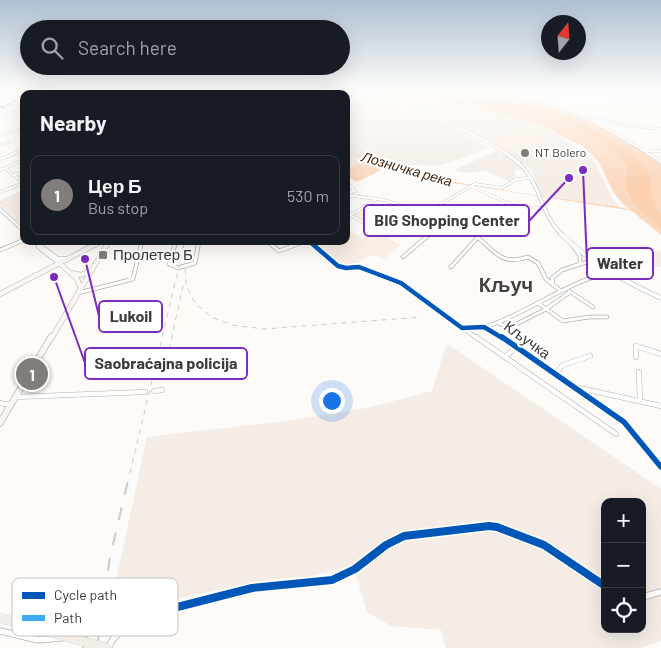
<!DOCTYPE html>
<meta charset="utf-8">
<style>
:root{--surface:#171b24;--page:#20242c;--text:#f1f3f6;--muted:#9ea1a6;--line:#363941;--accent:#807d7b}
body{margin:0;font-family:Barlow,sans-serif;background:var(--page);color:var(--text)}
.controls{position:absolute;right:15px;bottom:15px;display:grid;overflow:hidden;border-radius:10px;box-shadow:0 5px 20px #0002}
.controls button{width:45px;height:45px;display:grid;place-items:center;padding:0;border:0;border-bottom:1px solid var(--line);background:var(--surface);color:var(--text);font:25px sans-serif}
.compass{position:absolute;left:541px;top:15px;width:45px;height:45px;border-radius:50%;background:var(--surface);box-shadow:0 5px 20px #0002;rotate:17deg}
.you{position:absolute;left:331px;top:400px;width:18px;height:18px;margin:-12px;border:4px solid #fff;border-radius:50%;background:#1a73e8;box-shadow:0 0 0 8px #1a73e833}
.badge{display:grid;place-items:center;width:32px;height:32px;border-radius:50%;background:var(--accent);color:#fff;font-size:16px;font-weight:700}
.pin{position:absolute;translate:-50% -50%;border:2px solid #fff;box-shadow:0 1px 5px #0006}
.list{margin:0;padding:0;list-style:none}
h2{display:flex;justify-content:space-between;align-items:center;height:65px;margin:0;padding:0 20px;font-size:21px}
h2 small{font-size:16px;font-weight:400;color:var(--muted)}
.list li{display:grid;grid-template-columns:32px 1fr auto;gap:15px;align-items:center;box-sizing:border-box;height:80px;margin:0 10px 10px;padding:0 10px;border:1px solid var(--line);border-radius:10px}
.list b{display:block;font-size:19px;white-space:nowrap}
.list p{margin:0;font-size:16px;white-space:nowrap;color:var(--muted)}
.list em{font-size:16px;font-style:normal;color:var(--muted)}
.icon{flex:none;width:28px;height:28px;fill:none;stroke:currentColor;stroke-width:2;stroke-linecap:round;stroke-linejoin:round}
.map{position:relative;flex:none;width:661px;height:648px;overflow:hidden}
.search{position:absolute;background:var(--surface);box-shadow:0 5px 20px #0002;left:20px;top:20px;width:330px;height:55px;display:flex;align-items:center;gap:12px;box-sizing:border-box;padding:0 18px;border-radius:28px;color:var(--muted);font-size:19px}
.panel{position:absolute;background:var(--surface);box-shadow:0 5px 20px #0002;left:20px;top:90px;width:330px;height:155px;border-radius:10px}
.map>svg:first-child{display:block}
</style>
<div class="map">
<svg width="661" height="648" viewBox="0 0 661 648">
<rect width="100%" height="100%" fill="#fdfaf7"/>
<!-- built -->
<path fill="#f4ece5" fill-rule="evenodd" d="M353,93L374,96L431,116L488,147L467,157L441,165H400L362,160L359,164L346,169V96Z
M376,95L418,102L466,106L533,123L491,145L422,110Z
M558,135L594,160L612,198L620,207L541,195L532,170L507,153Z
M497,151L520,164L525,170H515V177L509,181L485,171L468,173L454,170Z
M24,190V224H21L0,205V200Z
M345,243L366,258L352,266L344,267L340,265L326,253Z
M661,250V267L641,264L620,267L612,271L605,265Z
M446,345H449L661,489V641L641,648H446L441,630L391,626L367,612L357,578L347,567L312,576L266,580L109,613L147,437L286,421L367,408L432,391ZM605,502H642V629H605Z"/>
<!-- green -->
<path fill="#faede3" d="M533,123L540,125L558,135L508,153L491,145Z
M369,208L394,219L390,222L401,226L389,238L400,245L384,259L375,255L366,258L345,243L326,253L312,241H346V229L362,238L371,233L377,236L382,231L353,215Z"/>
<!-- forest -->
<path fill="#fbd9bf" d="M355,92L433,101L508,106L565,120L588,132L622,160L627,167L625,190L633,204L661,230V235L621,202L613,191L598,161L584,147L540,125L466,106L418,102Z
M390,92H504L525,95L606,127L661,162V213L655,205L651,192V175L639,158L568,116L527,103L448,98Z
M362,159L393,164L357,182L346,176V169L359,164Z"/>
<!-- water -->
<path fill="#fbd1b0" d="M363,92H390L448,98L527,103L568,116L600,131L639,158L651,175V192L655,205L661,213V230L633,204L625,189L627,167L622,160L588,132L565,120L508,106L433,101Z
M474,186L619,207L621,209Z"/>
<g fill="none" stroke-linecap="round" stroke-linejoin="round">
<!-- stream -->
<path stroke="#fbd1b0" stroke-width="1" d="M346,151L380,162L405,165L434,179L469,185
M620,208L641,212"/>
<!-- minor-far4 casing -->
<g stroke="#b2b0ad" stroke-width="2.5">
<path id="minor-far4" d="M174,92L175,94
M504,92C558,100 604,126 649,154
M591,92L661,103
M636,92H639
M652,92L661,94
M143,94L144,92
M185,94L201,92
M234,94L235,92
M331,94L335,92
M12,106L24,102
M1,108L16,100
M586,116L628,126L661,129
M0,117L24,109
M0,135L24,128
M0,145L9,142
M645,151H661
M12,154L24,150"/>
</g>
<!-- minor-far3 casing -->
<g stroke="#b2b0ad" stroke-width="3">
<path id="minor-far3" d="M647,153L661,162
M0,159L16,153
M5,168L24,183
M0,170L24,160
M13,175L24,172
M470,186L517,207L544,208
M0,192L24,183
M346,194L355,191L350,186
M346,195L384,200L425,213L475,184L502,188L516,179L532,178
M425,213L460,225L474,235
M366,224L350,215L377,199
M396,230L419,211
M405,234L427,214
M429,235L446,220"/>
</g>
<!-- minor-far2 casing -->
<g stroke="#b2b0ad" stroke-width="4.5">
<path id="minor-far2" d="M472,233C493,247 498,267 528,257L538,263L546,279L561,291
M176,241L169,264L178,268L195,263L199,241
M267,241L279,251L306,241
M309,241L338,266L346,268L359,267L401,283L462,328L484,327L504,339
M573,246L580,256V262
M0,250L24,240
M403,257L431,233
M451,267L478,237
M553,285L552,278L562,270L593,260
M569,291L593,307
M78,293L133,279L142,241
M538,303L563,321L589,317H607
M499,323L509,328L546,309L570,292
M486,327C527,313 561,286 603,274
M463,328L478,339"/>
</g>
<!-- minor-far1 casing -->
<g stroke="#b2b0ad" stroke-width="5.5">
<path id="minor-far1" d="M476,337L616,434
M502,337L624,422L661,467
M505,357L515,348
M636,357V346L661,354
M639,372L640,401
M554,375L563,365L590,356
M575,387L661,406
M154,391L162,390
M15,397L145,392
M0,403L10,405"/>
</g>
<!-- minor casing -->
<g stroke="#b2b0ad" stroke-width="7">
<path id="minor" d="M642,597L661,592
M106,622L142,616L252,588L332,580L355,569L386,545L404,536L489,526L497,527L544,545L605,586
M0,631L38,640L61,638
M70,635L83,631
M108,648L113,639L138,616"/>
</g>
<!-- tertiary-far2 casing -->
<g stroke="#b2b0ad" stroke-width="3">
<path id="tertiary-far2" d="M352,92C408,102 459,125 508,154
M0,108L24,123"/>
</g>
<!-- tertiary-far1 casing -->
<g stroke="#b2b0ad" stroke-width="4">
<path id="tertiary-far1" d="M505,153C544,176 534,206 562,235
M0,209L24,231"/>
</g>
<!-- tertiary casing -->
<g stroke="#b2b0ad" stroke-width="5">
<path id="tertiary" d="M560,233C589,262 624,281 661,298
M35,242L58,259H66
M39,247L59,263"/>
</g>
<!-- secondary-far2 casing -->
<g stroke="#b2b0ad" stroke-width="3">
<path id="secondary-far2" d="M35,92H73
M0,93L3,92
M198,94L199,92"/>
</g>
<!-- secondary-far1 casing -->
<g stroke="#b2b0ad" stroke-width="5.5">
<path id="secondary-far1" d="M59,263L77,279L81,289
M72,273L81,275L92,270
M0,294L102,241
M51,339L109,241"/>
</g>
<!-- secondary casing -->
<g stroke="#b2b0ad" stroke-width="7">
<path id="secondary" d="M0,423L51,337"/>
</g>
<!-- minor-far4 -->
<use href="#minor-far4" stroke="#fffefe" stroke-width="2"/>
<!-- minor-far3 -->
<use href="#minor-far3" stroke="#fffefe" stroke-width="2.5"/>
<!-- minor-far2 -->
<use href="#minor-far2" stroke="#fffefe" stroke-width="3"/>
<!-- minor-far1 -->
<use href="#minor-far1" stroke="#fffefe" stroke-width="4.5"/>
<!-- minor -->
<use href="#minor" stroke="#fffefe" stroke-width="5.5"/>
<!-- tertiary-far2 -->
<use href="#tertiary-far2" stroke="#fffefe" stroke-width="2.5"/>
<!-- tertiary-far1 -->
<use href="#tertiary-far1" stroke="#fffefe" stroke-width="3"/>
<!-- tertiary -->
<use href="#tertiary" stroke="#fffefe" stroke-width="4"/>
<!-- secondary-far2 -->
<use href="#secondary-far2" stroke="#f9f6f4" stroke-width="2.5"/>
<!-- secondary-far1 -->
<use href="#secondary-far1" stroke="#f9f6f4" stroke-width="4.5"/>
<!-- secondary -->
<use href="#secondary" stroke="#f9f6f4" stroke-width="5.5"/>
<!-- rail-far1 -->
<path stroke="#cbcac9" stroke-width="1" stroke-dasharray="5 5" stroke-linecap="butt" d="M219,94L220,92
M346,99L371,105
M185,259L186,285L195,303L211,317L232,325L265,329L422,317
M167,359L184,281
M130,473L185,241"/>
<!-- rail -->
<path stroke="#cbcac9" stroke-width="2" stroke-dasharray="13 13" stroke-linecap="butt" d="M83,648L95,615
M97,648L110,557L130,472"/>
<!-- primary-bridge casing -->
<g stroke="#d7d6d4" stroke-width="10" stroke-linecap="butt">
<path id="primary-bridge" d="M0,618L107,648"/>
</g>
<!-- primary-bridge -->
<use href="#primary-bridge" stroke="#f4eee9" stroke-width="9"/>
<!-- quiet -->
<path stroke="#3fa9f5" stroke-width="2" stroke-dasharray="4 2" stroke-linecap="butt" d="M110,92L119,94
M71,93L76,94
M130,94L132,92
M1,108L16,100"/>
<!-- cycleway-far2 casing -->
<g stroke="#fff" stroke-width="8">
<path id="cycleway-far2" d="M309,241L338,266L346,268L359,267L401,283L462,328L484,327L504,339"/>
</g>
<!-- cycleway-far1 casing -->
<g stroke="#fff" stroke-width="9">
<path id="cycleway-far1" d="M502,337L624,422L661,467"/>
</g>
<!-- cycleway casing -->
<g stroke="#fff" stroke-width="11">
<path id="cycleway" d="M106,622L142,616L252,588L332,580L355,569L386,545L404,536L489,526L497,527L544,545L605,586"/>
</g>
<!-- cycleway-far2 -->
<use href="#cycleway-far2" stroke="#0057b8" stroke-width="4.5"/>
<!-- cycleway-far1 -->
<use href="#cycleway-far1" stroke="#0057b8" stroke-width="5.5"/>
<!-- cycleway -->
<use href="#cycleway" stroke="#0057b8" stroke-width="8"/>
</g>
<!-- sky -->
<linearGradient id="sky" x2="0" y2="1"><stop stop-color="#afc0d2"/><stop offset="0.5" stop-color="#fefdfb"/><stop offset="1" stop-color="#fefdfb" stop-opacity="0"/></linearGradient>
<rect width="661" height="183" fill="url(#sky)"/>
<!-- markers -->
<g fill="#807d7b" stroke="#fff" stroke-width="2">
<circle cx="525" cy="153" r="5"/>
<rect x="98" y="250" width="10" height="10" rx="2.5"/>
</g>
<g text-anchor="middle" stroke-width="4.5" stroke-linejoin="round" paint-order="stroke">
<!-- far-poi labels -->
<g font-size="12" fill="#3d3a38" stroke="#fff" text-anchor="start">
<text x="535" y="157">NT Bolero</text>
</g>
<!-- far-water labels -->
<g font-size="14" font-style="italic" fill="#472a11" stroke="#fff">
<text transform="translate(407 169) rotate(16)" y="5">Лозничка река</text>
</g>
<!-- poi labels -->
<g font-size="15" fill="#3d3a38" stroke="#fff" text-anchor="start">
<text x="113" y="260">Пролетер Б</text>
</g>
<!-- street labels -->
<g font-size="15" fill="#3d3a38" stroke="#fff">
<text transform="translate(527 340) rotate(36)" y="5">Кључка</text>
</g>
<!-- district labels -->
<g font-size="20" font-weight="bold" fill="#47413d" stroke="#fff">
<text x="506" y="292">Кључ</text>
</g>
</g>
<!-- legend -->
<rect x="12" y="578" width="166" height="58" rx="8" fill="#fff" stroke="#c5c4c3" stroke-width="1"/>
<rect x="22" y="592" width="23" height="7" fill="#0057b8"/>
<rect x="22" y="615" width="23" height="6" fill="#3fa9f5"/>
<g font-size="14" fill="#3d3a38">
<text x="54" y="600">Cycle path</text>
<text x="54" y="623">Path</text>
</g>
<!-- callouts -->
<path fill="none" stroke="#7b2cbf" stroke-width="2" d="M569 178L529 221M583 170L587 263M85 259L99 316M54 277L85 363"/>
<g fill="#7b2cbf" stroke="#fff" stroke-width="2">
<circle cx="569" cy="178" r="5"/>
<circle cx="583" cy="170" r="5"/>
<circle cx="85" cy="259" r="5"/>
<circle cx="54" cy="277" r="5"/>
</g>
<g fill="#fff" stroke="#7b2cbf" stroke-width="2">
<rect x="364" y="205" width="165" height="31" rx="5"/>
<rect x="587" y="248" width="66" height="31" rx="5"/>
<rect x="99" y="301" width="63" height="31" rx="5"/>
<rect x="85" y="348" width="162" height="31" rx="5"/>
</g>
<g font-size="16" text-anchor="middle" font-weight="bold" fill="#3d3a38">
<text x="447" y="226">BIG Shopping Center</text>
<text x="620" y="269">Walter</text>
<text x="131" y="322">Lukoil</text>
<text x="166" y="369">Saobraćajna policija</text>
</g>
</svg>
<div class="controls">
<button>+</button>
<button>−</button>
<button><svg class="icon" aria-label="locate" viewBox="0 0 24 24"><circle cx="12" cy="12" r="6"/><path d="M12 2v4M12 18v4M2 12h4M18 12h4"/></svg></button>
</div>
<svg class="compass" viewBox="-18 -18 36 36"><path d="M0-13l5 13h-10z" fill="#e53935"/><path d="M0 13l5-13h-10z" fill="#9ea1a6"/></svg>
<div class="you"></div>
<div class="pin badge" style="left:32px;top:374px">1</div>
<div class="search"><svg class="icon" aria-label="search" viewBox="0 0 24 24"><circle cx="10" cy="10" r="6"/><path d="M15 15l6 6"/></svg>Search here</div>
<section class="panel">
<h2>Nearby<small></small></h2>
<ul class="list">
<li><span class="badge">1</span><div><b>Цер Б</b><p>Bus stop</p></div><em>530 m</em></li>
</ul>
</section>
</div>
